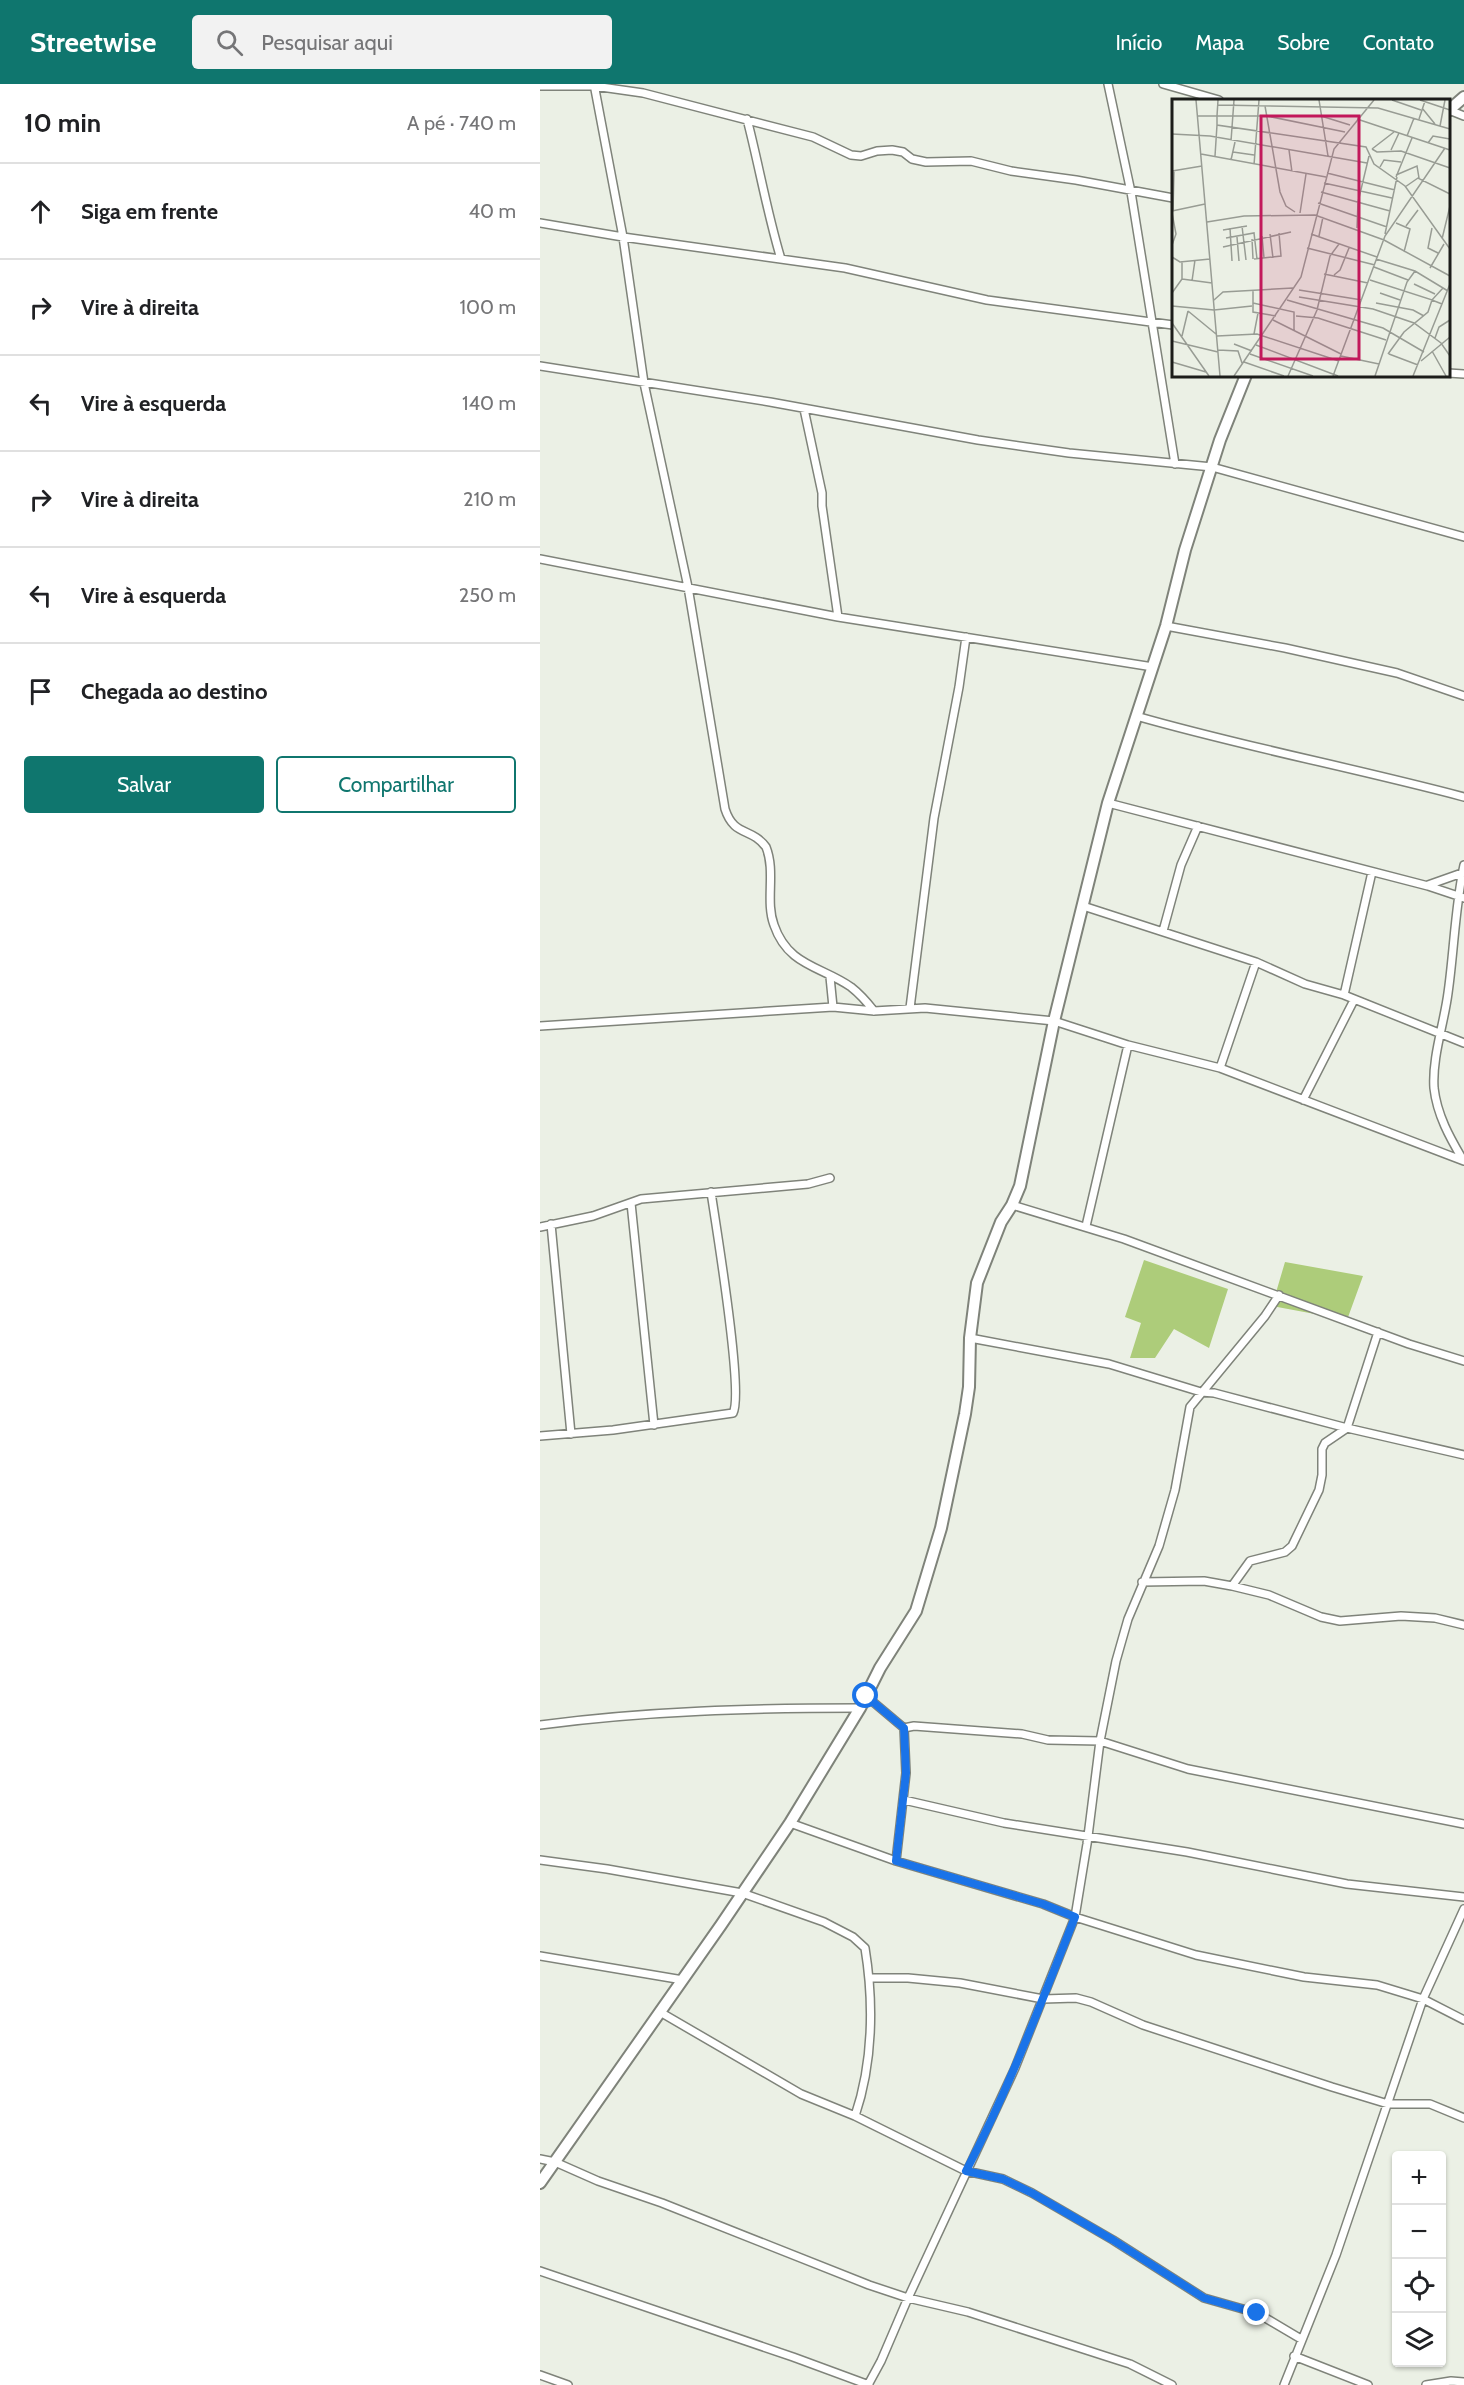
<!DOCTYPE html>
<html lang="pt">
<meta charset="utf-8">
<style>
:root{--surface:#fff;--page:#f2f2f2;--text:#202124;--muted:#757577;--line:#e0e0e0;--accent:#0f766e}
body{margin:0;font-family:Cabin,sans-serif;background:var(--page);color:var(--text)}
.controls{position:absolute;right:18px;bottom:18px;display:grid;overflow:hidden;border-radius:6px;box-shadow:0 2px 4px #0004}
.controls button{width:54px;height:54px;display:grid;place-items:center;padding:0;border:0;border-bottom:2px solid var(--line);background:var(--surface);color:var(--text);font:30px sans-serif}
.stop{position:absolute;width:18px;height:18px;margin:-14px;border:4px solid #1a73e8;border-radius:50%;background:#fff}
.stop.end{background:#1a73e8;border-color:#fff;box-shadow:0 2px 6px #0008}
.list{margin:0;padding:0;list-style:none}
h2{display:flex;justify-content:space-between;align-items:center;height:78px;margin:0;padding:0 24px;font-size:26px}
h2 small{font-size:20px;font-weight:400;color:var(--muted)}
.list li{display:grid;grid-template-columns:39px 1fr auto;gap:18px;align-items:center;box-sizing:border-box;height:96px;padding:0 24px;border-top:2px solid var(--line)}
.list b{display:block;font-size:22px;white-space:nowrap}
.list em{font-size:20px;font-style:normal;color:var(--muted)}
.actions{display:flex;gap:12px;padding:18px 24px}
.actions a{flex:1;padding:14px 0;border:2px solid var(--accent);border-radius:6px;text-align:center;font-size:21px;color:var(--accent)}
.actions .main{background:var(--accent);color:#fff}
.icon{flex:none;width:33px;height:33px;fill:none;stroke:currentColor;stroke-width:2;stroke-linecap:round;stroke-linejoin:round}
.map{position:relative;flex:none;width:924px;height:2301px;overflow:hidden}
header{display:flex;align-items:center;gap:36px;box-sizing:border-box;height:84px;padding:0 30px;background:var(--accent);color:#fff}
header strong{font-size:28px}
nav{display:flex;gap:33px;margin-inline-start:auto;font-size:21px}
.search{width:420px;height:54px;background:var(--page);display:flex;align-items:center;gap:15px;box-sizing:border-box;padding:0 21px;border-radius:6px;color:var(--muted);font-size:22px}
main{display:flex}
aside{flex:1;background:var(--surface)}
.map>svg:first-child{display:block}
</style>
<header>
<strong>Streetwise</strong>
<div class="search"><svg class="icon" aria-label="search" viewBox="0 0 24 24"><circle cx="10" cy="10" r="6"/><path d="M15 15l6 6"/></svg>Pesquisar aqui</div>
<nav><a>Início</a><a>Mapa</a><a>Sobre</a><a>Contato</a></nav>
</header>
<main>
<aside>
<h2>10 min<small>A pé · 740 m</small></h2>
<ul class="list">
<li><svg class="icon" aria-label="ahead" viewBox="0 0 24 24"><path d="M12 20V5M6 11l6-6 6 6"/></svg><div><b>Siga em frente</b></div><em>40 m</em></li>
<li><svg class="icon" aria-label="right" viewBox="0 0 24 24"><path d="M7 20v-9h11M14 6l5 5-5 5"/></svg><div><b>Vire à direita</b></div><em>100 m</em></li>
<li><svg class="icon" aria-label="left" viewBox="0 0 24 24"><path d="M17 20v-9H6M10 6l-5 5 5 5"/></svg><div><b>Vire à esquerda</b></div><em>140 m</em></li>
<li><svg class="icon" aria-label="right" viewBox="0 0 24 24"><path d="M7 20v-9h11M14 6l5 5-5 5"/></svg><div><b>Vire à direita</b></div><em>210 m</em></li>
<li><svg class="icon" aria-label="left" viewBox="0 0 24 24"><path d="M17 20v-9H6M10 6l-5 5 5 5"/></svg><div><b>Vire à esquerda</b></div><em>250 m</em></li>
<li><svg class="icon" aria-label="arrive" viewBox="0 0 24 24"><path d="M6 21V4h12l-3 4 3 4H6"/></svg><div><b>Chegada ao destino</b></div></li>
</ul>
<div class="actions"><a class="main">Salvar</a><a>Compartilhar</a></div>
</aside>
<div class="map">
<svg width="924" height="2301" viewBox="0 0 924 2301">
<rect width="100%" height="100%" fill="#ebf0e5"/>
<!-- green -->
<path fill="#adcc7a" d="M604,1176L688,1205L669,1264L634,1245L615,1274H590L601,1239L585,1233Z
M745,1178L823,1192L807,1236L732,1222Z"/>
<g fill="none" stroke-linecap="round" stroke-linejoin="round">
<!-- street casing -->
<g stroke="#7f837a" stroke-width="10">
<path id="street" d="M54,0L83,153L104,299L148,503L185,725C194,753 211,743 226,763C236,788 225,817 234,841C248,882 281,882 311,903C320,910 327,918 334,927
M568,0L591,108L635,380
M623,0L679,16
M0,2H54L103,9L273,53L311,71L321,72L337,67L352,66L363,68L372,75L386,78L431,77L471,87L536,96L633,114
M909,26L924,32
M207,35C219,81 227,129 241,175
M0,139L83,153L305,184L447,216L633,241
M0,282L230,318L438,356L529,369L672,383L924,453
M908,289L924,290
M264,325L282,409V422L298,533
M0,475L298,533L613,583
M626,542L745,564L857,589L924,612
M596,632C704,663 815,684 924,713
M568,719L888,802L924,814
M888,801L922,789
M543,822L716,878L765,900L804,911L924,959
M623,847L641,781L658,742
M290,893L293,923
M804,911L832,788
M370,924L394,734L419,603L426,553
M0,942L293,923L334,927L385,924L514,937L588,961L680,984L924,1077
M680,984L716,878
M763,1016L814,916
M923,1076C910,1054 897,1031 894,1004C892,973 904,940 908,909C914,867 915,823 924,781
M91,1119L114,1341
M472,1121L584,1155L869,1260L924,1277
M11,1140L31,1350
M546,1142L588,961
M0,1143L53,1132L101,1115L268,1100L290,1094
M430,1254L569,1280L661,1308L674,1309L807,1344L924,1371
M0,1352L73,1346L193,1329C204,1309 176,1142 171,1108
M602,1498L664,1497L692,1502L729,1511L781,1533L800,1537L861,1532L895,1534L924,1541
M692,1502L710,1477L745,1468L752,1462L779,1406L782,1391V1365L785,1359L807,1344L838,1248
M326,1612L364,1644L366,1689L356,1777
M0,1641C106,1627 213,1624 320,1624
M364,1644L374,1642L482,1650L508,1656L560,1657L648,1685L924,1740
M364,1716L464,1739L647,1768L807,1800L924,1813
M250,1739L356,1777L503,1820L535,1833L656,1871L764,1893L837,1901L883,1915L924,1936
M0,1776L67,1785L202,1809L284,1838L313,1853L325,1864C334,1919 333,1979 315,2032
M0,1872L143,1896
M329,1894H368L420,1899L503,1915L536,1914L551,1918L603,1941L792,2003L848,2020H890L924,2034
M120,1928L261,2010L315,2032L426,2087L463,2095L492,2109L573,2156L664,2214L717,2229L761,2255
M0,2075L15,2078L58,2097L122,2119L329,2201L368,2214L428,2228L568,2273L590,2280L632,2301
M0,2187L253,2273L329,2301
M754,2272L828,2301
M0,2291L28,2301
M328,2301L341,2277L368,2214L475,1984L535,1833L547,1760L560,1657L576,1577L588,1535L619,1462L635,1406L650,1323L725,1232L739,1211
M744,2301L796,2171L883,1915L924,1825
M886,2301L911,2297L924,2298"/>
</g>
<!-- secondary casing -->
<g stroke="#7f837a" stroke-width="14">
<path id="secondary" d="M908,27L924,13
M0,2099L181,1841L250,1739L320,1624L340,1584L376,1527L401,1444L425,1330L429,1303L430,1254L437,1199L461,1138L472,1121L480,1102L514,937L568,719L626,542L645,466L680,356L706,291"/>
</g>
<!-- street -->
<use href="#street" stroke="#fff" stroke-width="7"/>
<!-- secondary -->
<use href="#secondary" stroke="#fff" stroke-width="10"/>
</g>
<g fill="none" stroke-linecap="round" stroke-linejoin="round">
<!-- route -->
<path stroke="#1a73e8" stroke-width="8" d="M326,1612L364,1644L366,1689L356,1777L503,1820L535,1833C501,1919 469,2005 426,2087L463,2095L492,2109L573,2156L664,2214L717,2229"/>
</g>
<!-- overview -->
<g transform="translate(632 15)">
<rect width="278" height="278" fill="#ebf0e5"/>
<path fill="none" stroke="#989c94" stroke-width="1.5" d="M24,1L48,277M46,1L45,17H95L173,33M147,1L156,57M220,1L249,11M248,1L278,11M46,6L206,9L278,30M93,7L108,93L114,107L123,113M250,9L263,25M25,17H45V26L194,48L202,65L233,87L278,150M149,17L178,26M185,20L278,51M247,20L253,2M268,27L273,1M0,35L38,37L195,64M235,37L242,19M59,42L62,1M256,44L261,37L278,40M200,50L205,53L229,52L278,69M200,50L222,33M117,51L120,73M219,51L227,34M61,53L82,56M29,55L154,78M43,57L45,26M59,61L63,43M82,66L87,1M208,68L212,61L229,63M0,72L30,67M155,74L223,91M224,76L245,67L247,79M224,78L240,39M152,84L220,99M233,88L246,79L278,95M149,93L218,112M146,104L215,128M0,112L33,105M1,112L2,72M0,114L4,135L0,146M128,114L134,75M35,123L72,117L143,116L212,141L278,177M224,124L238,130L232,153M70,127L74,161M234,127L246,111M58,129L60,162M185,129L186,103L197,57M260,129L256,149L266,154M51,131L75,127M98,135L101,159M139,135L205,158M213,135L225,78M90,137L92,159M147,137L151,118M65,138L67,162M54,139L82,134L85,160M80,140L81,160M270,140L278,107M51,148L119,133M135,149L203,166M0,158L8,163L38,160M82,160L109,157L107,134M204,160L243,172L276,192M202,168L236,181M258,169L272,145M152,175L196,184M162,176L168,171L177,149M10,180L40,184M198,181L260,201L271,189M20,182L23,161M242,185L263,195M81,191V213L104,217M127,191L190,201M0,194L10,180V162M208,194L228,201M127,198L201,210L242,224L269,244L278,257M42,201L51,193L121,189M115,201L211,229L252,253M81,204L122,213V232M204,204L241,211L252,217M0,207L42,211L80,207M16,212L44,235M124,217L146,219L214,241M101,221L169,255M0,224L37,277M82,235L86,214M10,237L16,212M45,237L85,235L167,262M263,239L267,228L278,221M0,242L46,253M62,245L80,252M84,246L166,277M46,251L66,252L70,264M260,252L274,277M78,255L141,277M216,255L232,233L256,213L260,201L270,205M217,255L246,266M169,257L207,265M249,262L278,238M0,263L34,273M72,263L112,277M62,277L129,178L162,50L202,1M116,277L145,211L158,157L167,145M161,277L213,137L273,49M203,277L235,183L243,172M241,277L278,185"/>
<path fill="#c2185b" fill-opacity="0.15" stroke="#c2185b" stroke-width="3" d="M89,17H187V260H89Z"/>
<rect width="278" height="278" fill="none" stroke="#1c1d1a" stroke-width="3"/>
</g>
</svg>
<div class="controls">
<button>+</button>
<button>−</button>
<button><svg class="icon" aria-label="locate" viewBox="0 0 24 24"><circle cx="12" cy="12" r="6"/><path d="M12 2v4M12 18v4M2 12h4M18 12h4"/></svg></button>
<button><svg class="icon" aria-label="layers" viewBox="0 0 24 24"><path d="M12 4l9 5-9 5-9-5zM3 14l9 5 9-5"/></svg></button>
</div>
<div class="stop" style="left:326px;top:1612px"></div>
<div class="stop end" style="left:717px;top:2229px"></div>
</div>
</main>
